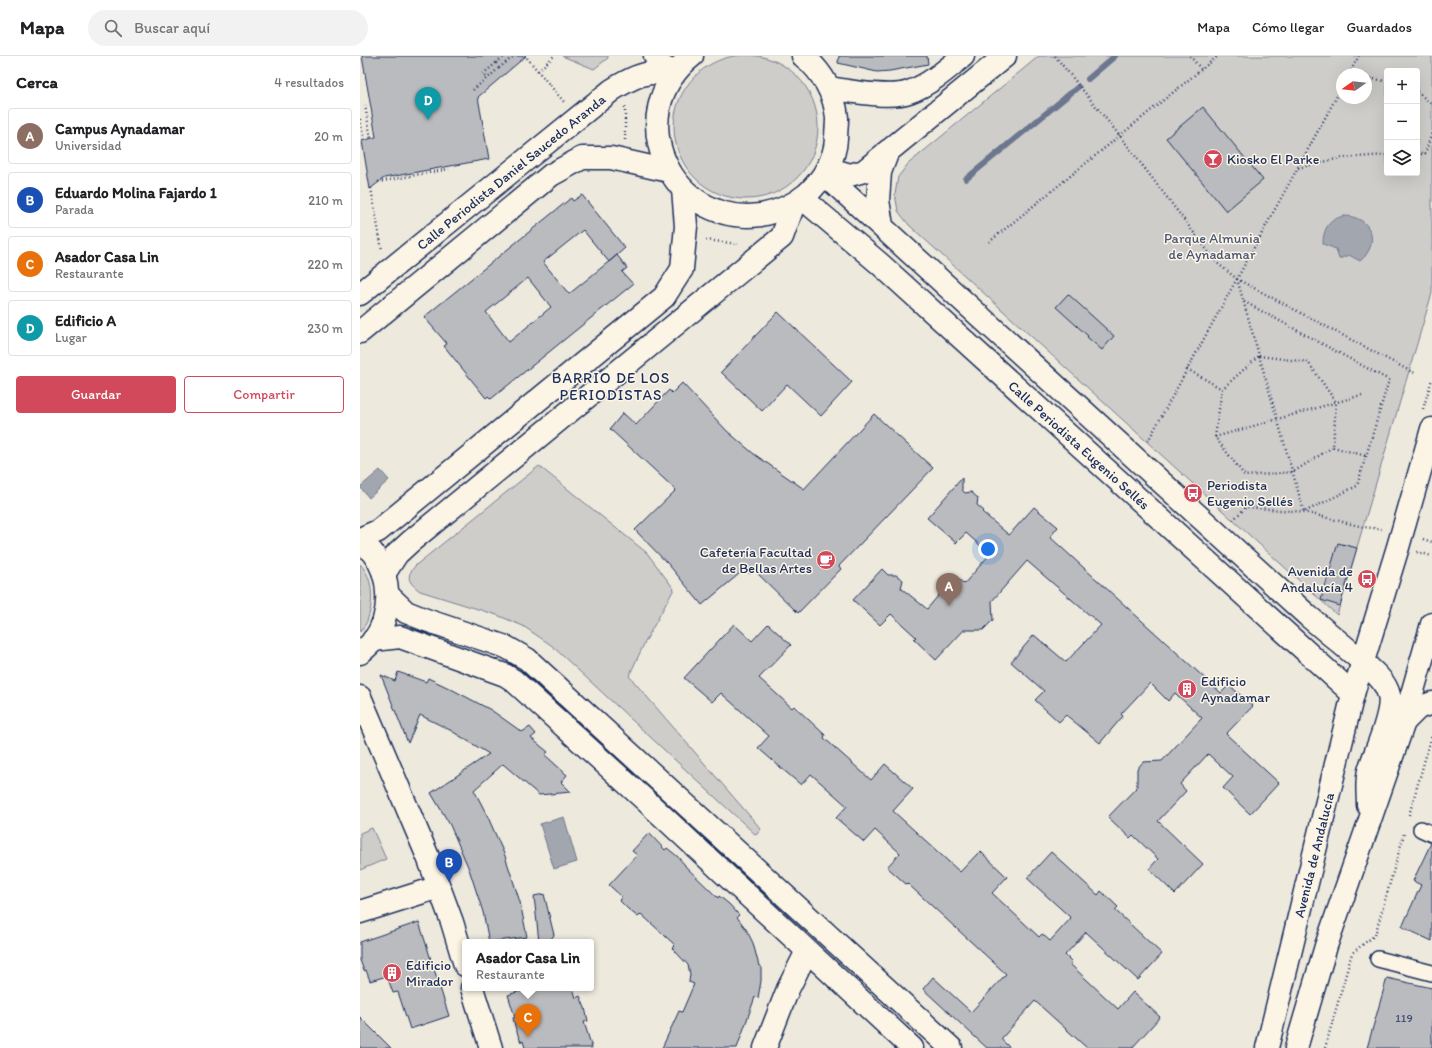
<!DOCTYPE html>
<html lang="es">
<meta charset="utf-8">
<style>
:root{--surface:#fff;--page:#f2f2f2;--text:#202124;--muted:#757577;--line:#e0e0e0;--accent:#d1495b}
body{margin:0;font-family:Itim,sans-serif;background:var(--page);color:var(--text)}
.controls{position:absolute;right:12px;top:12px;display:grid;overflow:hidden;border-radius:4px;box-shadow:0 4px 16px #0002}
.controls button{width:36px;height:36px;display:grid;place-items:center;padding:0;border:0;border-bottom:1px solid var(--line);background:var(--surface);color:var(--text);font:20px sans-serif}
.compass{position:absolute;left:976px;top:12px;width:36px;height:36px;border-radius:50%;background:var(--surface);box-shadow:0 4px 16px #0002;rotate:256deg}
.you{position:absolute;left:628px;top:493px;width:14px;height:14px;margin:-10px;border:3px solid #fff;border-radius:50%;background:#1a73e8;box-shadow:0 0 0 6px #1a73e833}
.badge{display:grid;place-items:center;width:26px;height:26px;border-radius:50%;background:var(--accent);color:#fff;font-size:13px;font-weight:700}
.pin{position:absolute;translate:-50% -33px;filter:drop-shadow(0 1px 2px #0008)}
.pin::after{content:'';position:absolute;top:21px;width:14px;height:12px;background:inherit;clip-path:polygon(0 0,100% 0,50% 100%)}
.popup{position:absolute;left:102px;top:883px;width:132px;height:52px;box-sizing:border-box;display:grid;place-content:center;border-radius:4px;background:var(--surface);filter:drop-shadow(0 1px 3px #0005);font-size:13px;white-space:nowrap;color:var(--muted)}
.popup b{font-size:15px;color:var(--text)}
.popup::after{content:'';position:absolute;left:50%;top:100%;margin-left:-8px;border:8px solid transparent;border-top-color:var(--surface)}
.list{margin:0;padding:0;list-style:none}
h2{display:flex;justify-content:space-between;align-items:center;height:52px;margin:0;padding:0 16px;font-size:17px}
h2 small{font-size:13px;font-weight:400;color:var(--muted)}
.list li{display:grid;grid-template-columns:26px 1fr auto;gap:12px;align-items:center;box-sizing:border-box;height:56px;margin:0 8px 8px;padding:0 8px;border:1px solid var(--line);border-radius:4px}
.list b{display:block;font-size:15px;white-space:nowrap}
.list p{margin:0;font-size:13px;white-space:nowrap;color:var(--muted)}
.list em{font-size:13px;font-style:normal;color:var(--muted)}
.actions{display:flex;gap:8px;padding:12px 16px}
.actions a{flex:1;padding:9px 0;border:1px solid var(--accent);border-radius:4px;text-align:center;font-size:14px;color:var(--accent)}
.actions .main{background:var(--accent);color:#fff}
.icon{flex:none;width:22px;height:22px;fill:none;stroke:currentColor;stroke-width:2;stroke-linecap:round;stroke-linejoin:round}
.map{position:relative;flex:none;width:1072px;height:992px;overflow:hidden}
header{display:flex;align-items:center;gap:24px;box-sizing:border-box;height:56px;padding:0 20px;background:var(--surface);border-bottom:1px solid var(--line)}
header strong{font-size:19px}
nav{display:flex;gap:22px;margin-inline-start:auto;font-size:14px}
.search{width:280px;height:36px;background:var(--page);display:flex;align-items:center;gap:10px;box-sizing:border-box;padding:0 14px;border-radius:22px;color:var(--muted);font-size:15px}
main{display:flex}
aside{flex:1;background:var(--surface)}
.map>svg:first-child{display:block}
</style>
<header>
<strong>Mapa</strong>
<div class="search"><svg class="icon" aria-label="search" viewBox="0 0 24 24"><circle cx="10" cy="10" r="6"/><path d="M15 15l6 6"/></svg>Buscar aquí</div>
<nav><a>Mapa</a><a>Cómo llegar</a><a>Guardados</a></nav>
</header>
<main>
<aside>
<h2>Cerca<small>4 resultados</small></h2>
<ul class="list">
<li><span class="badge" style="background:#8d6e63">A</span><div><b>Campus Aynadamar</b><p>Universidad</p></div><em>20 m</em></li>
<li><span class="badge" style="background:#1a4fb4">B</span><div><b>Eduardo Molina Fajardo 1</b><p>Parada</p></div><em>210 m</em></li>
<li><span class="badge" style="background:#e8710a">C</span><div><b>Asador Casa Lin</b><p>Restaurante</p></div><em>220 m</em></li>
<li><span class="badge" style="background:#0f9aa8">D</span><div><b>Edificio A</b><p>Lugar</p></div><em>230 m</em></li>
</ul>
<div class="actions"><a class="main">Guardar</a><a>Compartir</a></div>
</aside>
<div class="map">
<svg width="1072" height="992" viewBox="0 0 1072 992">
<rect width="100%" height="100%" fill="#eee9dd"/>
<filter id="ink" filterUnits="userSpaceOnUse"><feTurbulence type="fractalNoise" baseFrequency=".025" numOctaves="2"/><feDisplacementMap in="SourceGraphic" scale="8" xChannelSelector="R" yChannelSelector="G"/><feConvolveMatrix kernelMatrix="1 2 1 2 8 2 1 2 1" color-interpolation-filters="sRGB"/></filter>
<g filter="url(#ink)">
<!-- green -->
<path fill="#cfcdca" stroke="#757e94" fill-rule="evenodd" d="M314 71a72 72 0 1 1 144 0a72 72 0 1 1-144 0Z
M202,0H248V2L234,13Z
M679,0H1072V237L977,559L549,169L538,155L535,138L538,121L548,108ZM1027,15H1057V117H1027ZM982,18H1006V42H982Z
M179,410L287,497L314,533L285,586L269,620L401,773L396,779L191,589L163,570L137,559L60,535C48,526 45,521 56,509Z
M0,508C13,521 14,545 8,562C7,567 3,572 0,576Z
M12,772L26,803L0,814V777Z"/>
<!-- water -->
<path fill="#a2a7af" stroke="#6c778f" d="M984,160C1012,160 1021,188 1000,205L989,199L979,203L976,193L963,188C963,173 969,163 984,160Z
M20,414L29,424L9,442L0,431Z
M204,761L217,806L194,813L180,768Z"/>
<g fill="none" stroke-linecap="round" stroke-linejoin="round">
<!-- stream -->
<path stroke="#6c778f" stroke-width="6" d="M728,23L755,0
M606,123L718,31"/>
</g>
<!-- building -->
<path fill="#babbbe" stroke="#1b2f5e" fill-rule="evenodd" d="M2,0H166L118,41L129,103L24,122L10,133L2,85L16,81Z
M479,0H567L568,8L530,15L517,16L478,7Z
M843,51L903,124L866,155L806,82Z
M222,139L265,192L249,206L223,174L183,206L209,238L257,199L267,212L262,216L273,228L131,343L128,340L126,342L84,290L87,288L64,261L211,142L213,145ZM168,222L191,251L149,286L126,256Z
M708,238L754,280L742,294L727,281L728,280L696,251Z
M418,256L492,326L461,360L427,328L402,355L361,316Z
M322,327L367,375L394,398L444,433L514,358L573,412L479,510L481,513L438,557L394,514L390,518L385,513L342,549L309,509L275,474L316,434L250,373L263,357L276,369L309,334L312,337Z
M602,422V434L605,437L611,436L618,442L617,449L624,455L622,456L649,479L674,451L698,471L690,481L861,637L869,629L893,650L866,678L919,727L890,758L863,732L873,721L848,698L820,728L826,735L798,765L843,808L815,838L789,813L798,803L773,779L770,782L748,761L777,731V713L783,706L802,705L842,662L815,637L808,645L790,627L761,658L763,660L740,687L706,659L699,666L675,644L684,635L651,606L674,579L706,606L741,569L667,505L632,545L633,564L623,574H604L576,604L554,583L556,581L531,558L520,569L493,544L522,513L528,519H536L543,524L541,532L567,553L595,520L604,528L630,498L606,477L596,487L567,462Z
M978,487L997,492L980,550L961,544Z
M374,568L392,585L408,568L431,589L399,622L432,652L434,650L465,679L464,682L511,724L525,708L553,733L533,755L600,816L620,795L647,821L632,837L679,881L682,878L690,885L711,862L667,822L691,796L738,839L741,835L758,851L755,854L802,898L778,924L726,876L705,899L712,906L710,908L758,953L773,936L800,961L772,992H727L675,945L641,983L650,992H627L563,933L573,921L611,956L646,918L548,828L547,829L527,811L540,797L515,774L504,786L476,762L487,750L451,718L441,729L398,692L409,680L361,637L352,646L324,622Z
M38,616L66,626L68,622L91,633L131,654L162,676L170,671L176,678L171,682L188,696L185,699L207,719L201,726L211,736L179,739L143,708L114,734L127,759L145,800L160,846L167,881L129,886L123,856L109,813L90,769L71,737L129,698L90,674L60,659L48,687L21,619L35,625Z
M289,777L305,794L307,792L317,800L325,809V810L358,842L359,840L369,848L379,859L377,861L386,873L393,887L399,910H401V925L398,942L395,941L377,992H302L319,955L322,956L334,928L329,926L330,918L328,909L312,892L315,889L281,858L278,861L268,853L259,844L262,841L249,829L277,799L272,795Z
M1071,787H1072V885L1042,871L1061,829L1053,825Z
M184,838L194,879L189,886H179L174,840Z
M59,866L89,960L50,973L38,936L33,937L27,920L10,925L6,914L4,915L0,904V886Z
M1027,922L1072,932V992H1007Z
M169,932H213L216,942L220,940L225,952L228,965L224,966L232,992H165L163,985L161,986L156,974L153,962L155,961L148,939Z
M0,961L31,992H0Z"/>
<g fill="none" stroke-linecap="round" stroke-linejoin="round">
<!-- pedestrian casing -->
<g stroke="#1b2f5e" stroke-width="18">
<path id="pedestrian" d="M1061,773L1072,778
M1018,903L1072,917"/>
</g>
<!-- tertiary casing -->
<g stroke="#1b2f5e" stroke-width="25">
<path id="tertiary" d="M469,32C489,35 530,43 549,36C569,29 586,14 603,0
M467,112L490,119L504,115L645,0
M0,238L252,34C263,27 280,17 293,17C299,17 305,20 311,22
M0,276L191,119L222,102H251L309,115
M0,483L18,475L304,241L322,213L326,170L323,133
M24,518L37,498L50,486L422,181L434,148
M0,641L68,801L92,866L105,909
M0,856L79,831
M112,932L131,992
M405,992L428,933L447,895"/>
</g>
<!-- secondary casing -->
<g stroke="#1b2f5e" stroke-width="25">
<path id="secondary" d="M295,0L300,9L314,17
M332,0C259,58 310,171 401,159C417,156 434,149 447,138C462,124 475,104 476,83C476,76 477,69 477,62C475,38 462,15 443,0
M464,118L948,560L1003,606
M442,142L520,208L993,638
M522,170L518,144L520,116L528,95
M0,486C4,489 8,492 12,496C32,520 32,559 14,584C10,589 4,593 0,597
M27,538L46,556L66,564L146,591L167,603L591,992
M13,584L40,581L145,619L153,624L284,743L552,992
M1044,666L1058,652L1072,647"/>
</g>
<!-- primary casing -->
<g stroke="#1b2f5e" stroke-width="25">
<path id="primary" d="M1003,606C1013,616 1025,624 1029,639C1034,657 1014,697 1009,715C1006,726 1008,739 1008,749
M907,992L993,638L1038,491L1072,373
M936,992L966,890L1044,666L1072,568"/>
</g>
<!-- path -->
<path stroke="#1b2f5e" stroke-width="2.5" stroke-dasharray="1 3" stroke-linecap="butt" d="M165,0H166
M695,0L760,80L857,207L877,223L1050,315L1055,317
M830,0L841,13
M167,2L204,46
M136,7L145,0
M139,12L154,0
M178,15L194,0
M989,18L999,0
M1006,22L1027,25
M113,34L127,22L123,18
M1057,36L1072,48
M5,49L11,83
M265,51V84
M0,63L4,85
M1057,98H1065L1072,76
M938,112L980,102L1027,99
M18,126L89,113
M11,132L22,194
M346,184L378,188
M629,186L858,0
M877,223L944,456L997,430L1029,324L883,245
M899,300L948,306L976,346L973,391L933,416L885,420L855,381L862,333Z
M827,313L862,333
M1063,353L1072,323
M855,381L1002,339
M788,385L982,31
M973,391L1006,400
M873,464L886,451L944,456L1003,471L1022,473
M1063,483L1072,486
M1057,496L1072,500
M1049,759L1072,679
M965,992L992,897L1015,879L1044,778"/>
<!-- pedestrian -->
<use href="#pedestrian" stroke="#fcf5e5" stroke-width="15"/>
<!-- tertiary -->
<use href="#tertiary" stroke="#fcf5e5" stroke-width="22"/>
<!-- secondary -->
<use href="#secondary" stroke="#fcf5e5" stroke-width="22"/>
<!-- primary -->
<use href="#primary" stroke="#fcf5e5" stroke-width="22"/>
<!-- path-bridge -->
<path stroke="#1b2f5e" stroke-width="2.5" stroke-dasharray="1 3" stroke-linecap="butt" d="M123,18L136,7
M129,21L139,12"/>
</g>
</g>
<!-- icons -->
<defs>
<g id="bar-disc" transform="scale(1)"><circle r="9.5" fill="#d1495b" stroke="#fcf5e5"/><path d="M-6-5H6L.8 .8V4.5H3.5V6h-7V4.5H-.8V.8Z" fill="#fff"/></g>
<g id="bus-disc" transform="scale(1)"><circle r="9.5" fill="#d1495b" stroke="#fcf5e5"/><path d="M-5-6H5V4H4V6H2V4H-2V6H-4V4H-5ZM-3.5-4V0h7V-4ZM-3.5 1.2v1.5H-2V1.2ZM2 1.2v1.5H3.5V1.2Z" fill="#fff"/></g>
<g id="cafe-disc" transform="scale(1)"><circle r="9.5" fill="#d1495b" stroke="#fcf5e5"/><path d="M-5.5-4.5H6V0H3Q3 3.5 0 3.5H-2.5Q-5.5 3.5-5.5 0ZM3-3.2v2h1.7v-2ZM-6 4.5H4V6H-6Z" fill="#fff"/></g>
<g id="building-disc" transform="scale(1)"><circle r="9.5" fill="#d1495b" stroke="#fcf5e5"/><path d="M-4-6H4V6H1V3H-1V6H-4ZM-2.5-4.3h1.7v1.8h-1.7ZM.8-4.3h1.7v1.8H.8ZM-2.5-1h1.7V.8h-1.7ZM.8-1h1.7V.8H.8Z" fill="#fff"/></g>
</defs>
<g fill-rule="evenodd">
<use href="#bar-disc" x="853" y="103"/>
<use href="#bus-disc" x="833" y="437"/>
<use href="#cafe-disc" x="466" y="504"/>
<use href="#bus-disc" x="1007" y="523"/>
<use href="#building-disc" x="827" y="633"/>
<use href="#building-disc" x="32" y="917"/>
</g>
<g text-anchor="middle" stroke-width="3" stroke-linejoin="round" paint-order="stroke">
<!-- number labels -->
<g font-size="12" fill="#435276">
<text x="1044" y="966">119</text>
</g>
<!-- poi labels -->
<g font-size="14" fill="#1b2f5e" stroke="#fcf5e5" text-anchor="start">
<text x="867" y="108">Kiosko El Parke</text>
<text x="847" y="434">Periodista<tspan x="847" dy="16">Eugenio Sellés</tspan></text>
<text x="452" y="501" text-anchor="end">Cafetería Facultad<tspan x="452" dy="16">de Bellas Artes</tspan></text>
<text x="993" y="520" text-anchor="end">Avenida de<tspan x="993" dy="16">Andalucía 4</tspan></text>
<text x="841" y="630">Edificio<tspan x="841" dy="16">Aynadamar</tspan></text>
<text x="46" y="914">Edificio<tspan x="46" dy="16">Mirador</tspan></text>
</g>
<!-- street labels -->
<g font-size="14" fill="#1b2f5e" stroke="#fcf5e5">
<text transform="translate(151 116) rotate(-39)" y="5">Calle Periodista Daniel Saucedo Aranda</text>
<text transform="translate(719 389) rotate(42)" y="5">Calle Periodista Eugenio Sellés</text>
<text transform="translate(954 799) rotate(-76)" y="5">Avenida de Andalucía</text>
</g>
<!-- park labels -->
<g font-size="14" fill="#485679" stroke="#fcf5e5">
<text x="852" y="187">Parque Almunia<tspan x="852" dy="16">de Aynadamar</tspan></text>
</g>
<!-- neighbourhood labels -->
<g font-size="15" letter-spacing="1" fill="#1b2f5e" stroke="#fcf5e5">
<text x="251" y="327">BARRIO DE LOS<tspan x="251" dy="17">PERIODISTAS</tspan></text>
</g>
</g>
</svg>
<div class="controls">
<button>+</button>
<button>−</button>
<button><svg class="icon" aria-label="layers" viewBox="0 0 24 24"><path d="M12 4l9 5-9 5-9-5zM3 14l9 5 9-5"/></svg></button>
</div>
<svg class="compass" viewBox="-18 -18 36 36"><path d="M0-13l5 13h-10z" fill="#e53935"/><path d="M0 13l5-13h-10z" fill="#757577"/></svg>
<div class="you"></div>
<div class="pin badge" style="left:589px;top:550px;background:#8d6e63">A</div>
<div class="pin badge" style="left:89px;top:826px;background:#1a4fb4">B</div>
<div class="pin badge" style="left:168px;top:981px;background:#e8710a">C</div>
<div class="popup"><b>Asador Casa Lin</b>Restaurante</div>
<div class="pin badge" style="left:68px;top:64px;background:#0f9aa8">D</div>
</div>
</main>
